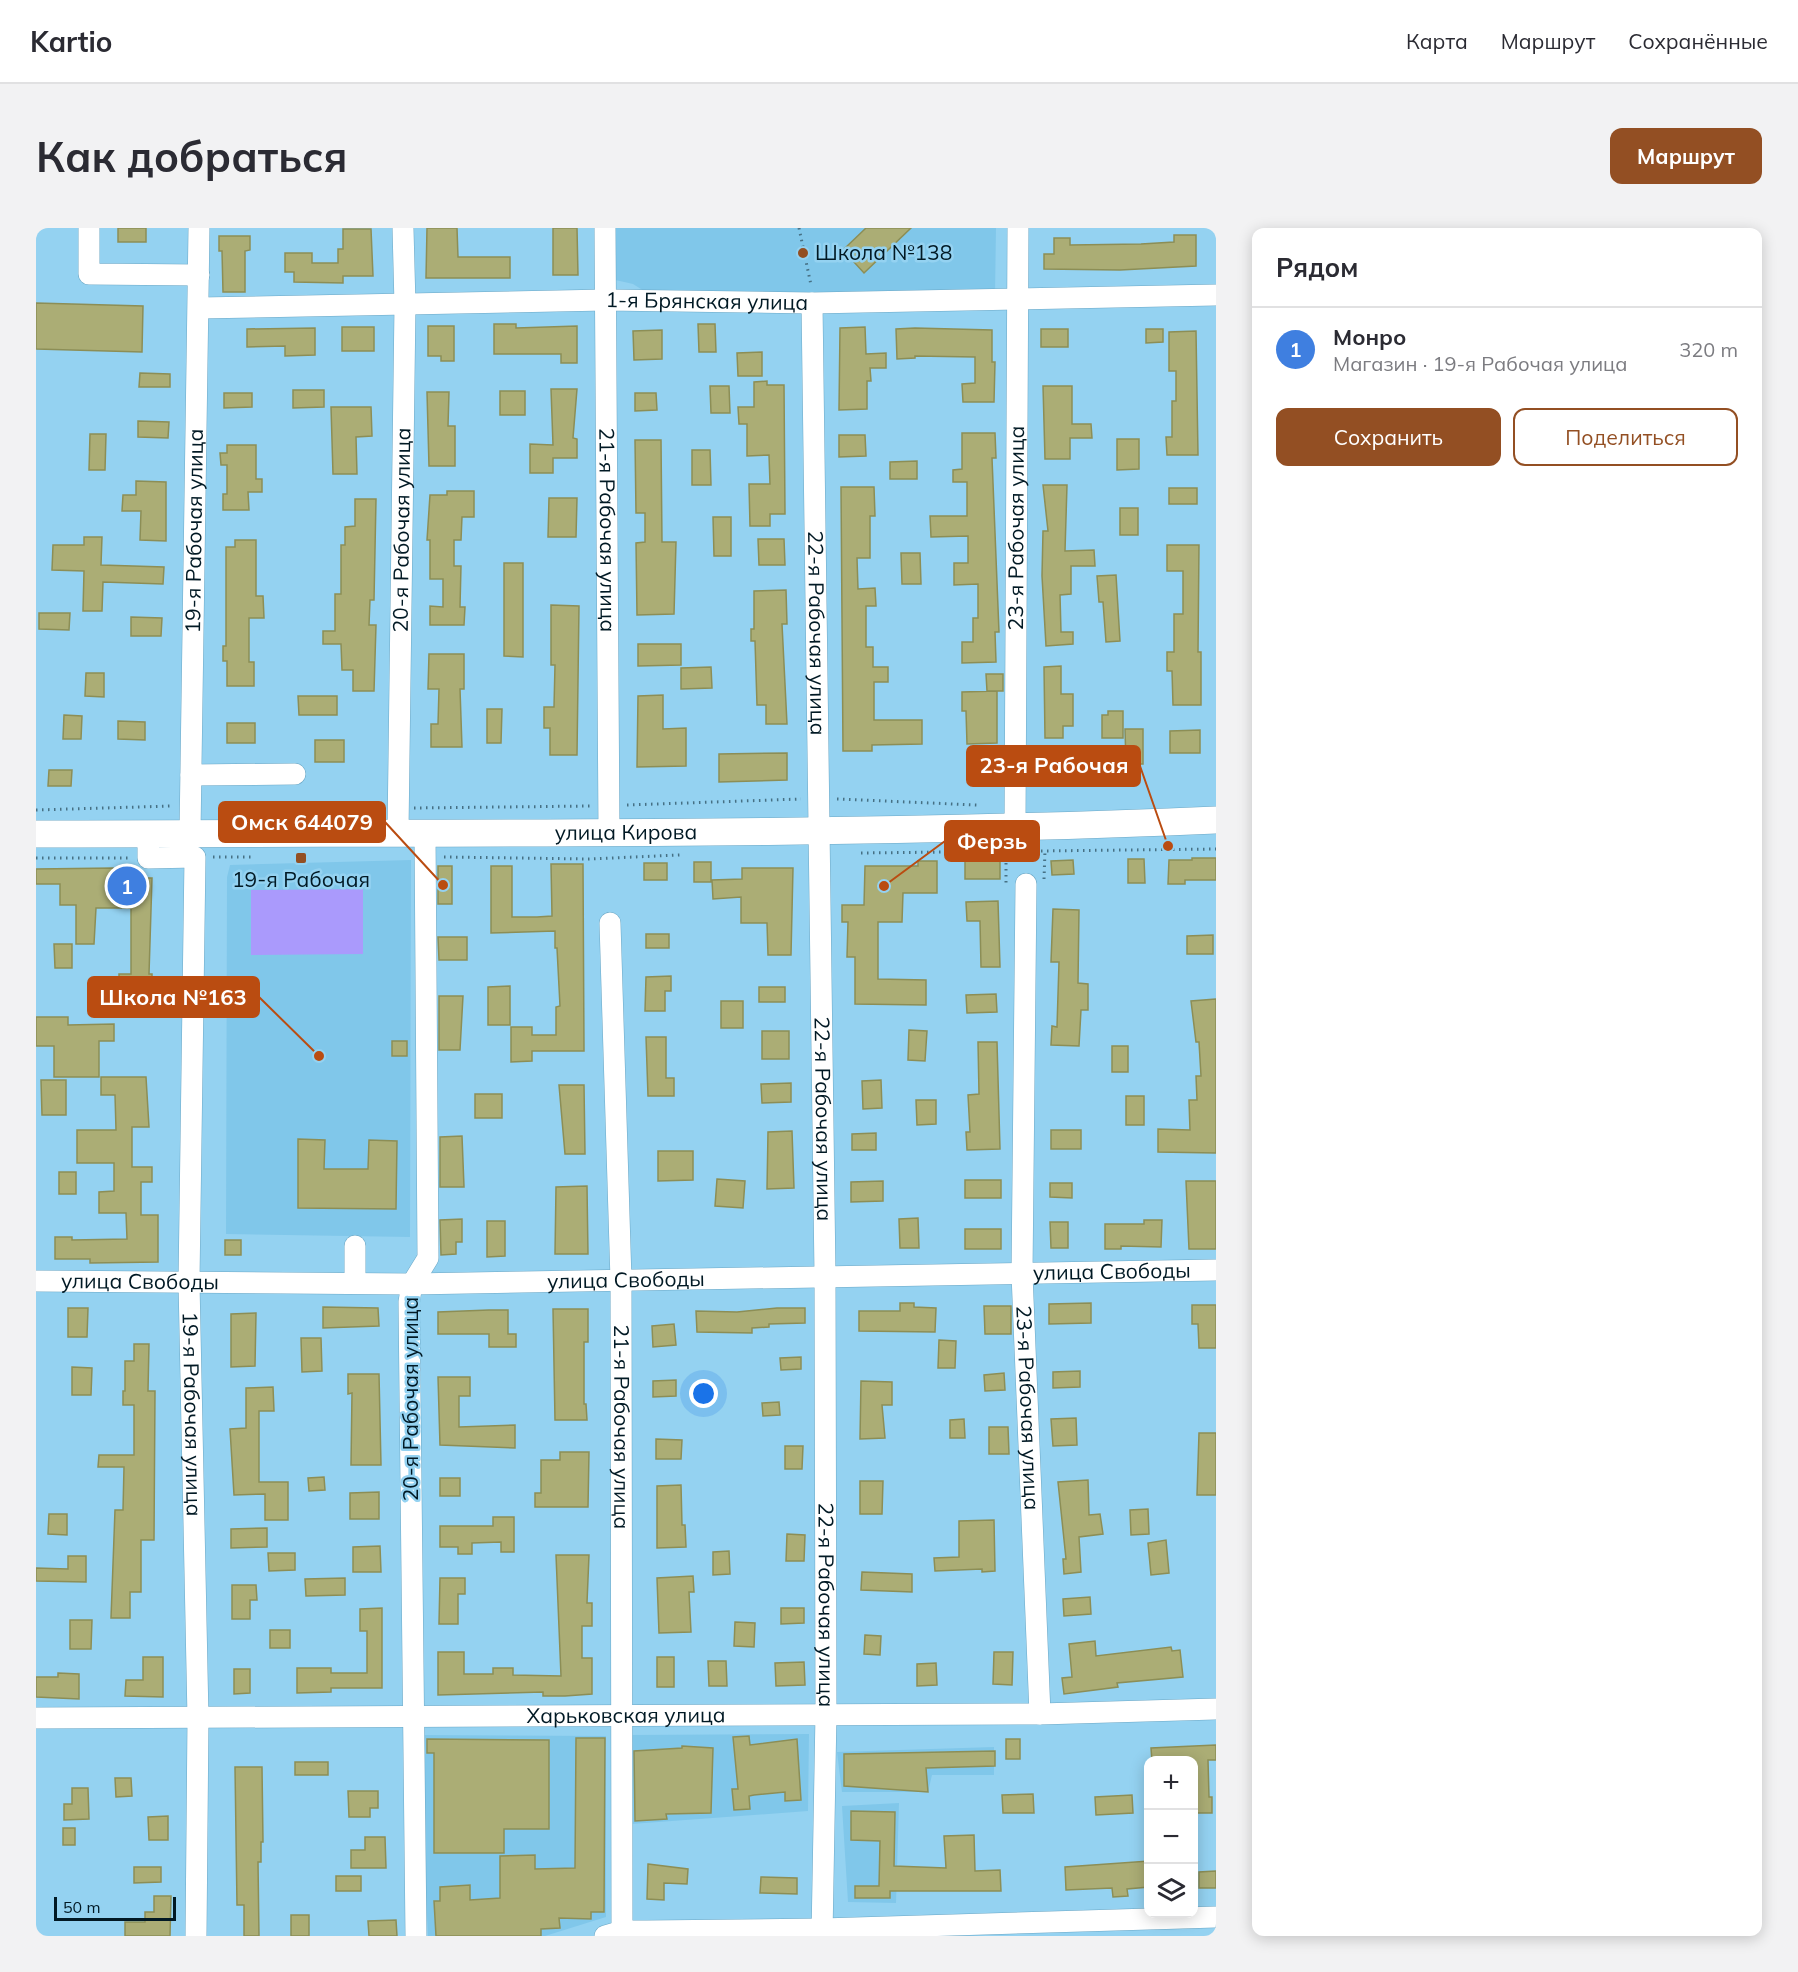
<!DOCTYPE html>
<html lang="ru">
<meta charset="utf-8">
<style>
:root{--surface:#fff;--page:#f2f2f3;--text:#2b2b33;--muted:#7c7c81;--line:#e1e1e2;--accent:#934f23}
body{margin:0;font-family:Mulish,sans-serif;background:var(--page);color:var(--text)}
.controls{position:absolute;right:18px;bottom:18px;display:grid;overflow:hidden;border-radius:12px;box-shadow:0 3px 15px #0003}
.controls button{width:54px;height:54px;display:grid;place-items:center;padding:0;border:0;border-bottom:2px solid var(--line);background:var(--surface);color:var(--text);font:30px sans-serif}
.scale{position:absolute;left:18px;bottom:15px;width:122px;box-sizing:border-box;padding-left:6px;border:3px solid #011924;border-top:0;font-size:16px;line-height:21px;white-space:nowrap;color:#011924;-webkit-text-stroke:4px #94d2f1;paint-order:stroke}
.you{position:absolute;left:668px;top:1166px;width:21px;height:21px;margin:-15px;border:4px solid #fff;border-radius:50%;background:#1a73e8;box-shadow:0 0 0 9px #1a73e833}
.badge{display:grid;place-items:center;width:39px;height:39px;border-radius:50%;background:var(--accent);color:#fff;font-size:20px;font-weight:700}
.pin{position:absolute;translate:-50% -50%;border:3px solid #fff;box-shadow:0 2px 6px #0006}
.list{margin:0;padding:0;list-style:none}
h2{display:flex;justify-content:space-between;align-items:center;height:78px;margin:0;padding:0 24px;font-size:26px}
h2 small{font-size:20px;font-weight:400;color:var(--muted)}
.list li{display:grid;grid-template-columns:39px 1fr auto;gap:18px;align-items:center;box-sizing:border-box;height:84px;padding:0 24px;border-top:2px solid var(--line)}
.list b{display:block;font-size:22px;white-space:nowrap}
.list p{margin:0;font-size:20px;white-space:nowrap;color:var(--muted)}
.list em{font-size:20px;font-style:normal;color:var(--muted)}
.actions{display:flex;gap:12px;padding:18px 24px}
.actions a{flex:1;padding:14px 0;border:2px solid var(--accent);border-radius:12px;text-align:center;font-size:21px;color:var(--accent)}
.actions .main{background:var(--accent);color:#fff}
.icon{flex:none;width:33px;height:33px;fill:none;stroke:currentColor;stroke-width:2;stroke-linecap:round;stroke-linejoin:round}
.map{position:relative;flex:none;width:1180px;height:1708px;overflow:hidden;border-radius:12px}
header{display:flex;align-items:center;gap:36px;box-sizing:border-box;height:84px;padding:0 30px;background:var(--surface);border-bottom:2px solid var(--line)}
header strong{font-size:28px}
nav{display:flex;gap:33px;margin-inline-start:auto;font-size:21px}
.intro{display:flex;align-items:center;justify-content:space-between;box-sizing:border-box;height:144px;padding:0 36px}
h1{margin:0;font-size:42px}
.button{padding:15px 27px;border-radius:12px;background:var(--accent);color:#fff;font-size:21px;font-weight:700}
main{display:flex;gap:36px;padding:0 36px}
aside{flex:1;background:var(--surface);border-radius:12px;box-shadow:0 3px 15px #0003}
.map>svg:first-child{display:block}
</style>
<header>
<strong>Kartio</strong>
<nav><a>Карта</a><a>Маршрут</a><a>Сохранённые</a></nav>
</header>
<div class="intro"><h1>Как добраться</h1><a class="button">Маршрут</a></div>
<main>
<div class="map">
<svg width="1180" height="1708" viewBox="0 0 1180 1708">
<rect width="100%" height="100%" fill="#94d2f1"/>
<!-- built -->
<path fill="#80c7ea" d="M576,0H960L959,67L616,68L597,56L575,51Z
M375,632L374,1009L190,1006L191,649L194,637Z
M773,1506L772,1583L595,1596L591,1507Z
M382,1507L570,1508V1689L509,1708H392Z
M958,1519V1547H896L892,1564H806L801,1524Z
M863,1575L860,1675L812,1674L806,1578Z"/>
<!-- green -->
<path fill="#aa9afc" d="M327,661V726L215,727V662Z"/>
<!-- building -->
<path fill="#abad75" stroke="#8c8e56" stroke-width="1.5" d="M82,0H110V14H82Z
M391,0H421L422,29H474V50H390Z
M517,0H541L542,47H517Z
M830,0H875L828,45L807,22Z
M307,1H335L337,48H307V55L258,54V44H249V25H276V35H302V21H307Z
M1138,7H1160V38L1084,42L1008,41V26H1018V10H1034V17L1105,16L1138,14Z
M183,8H214V22L209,23V64H187L186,23H183Z
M0,75L107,78L106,124L0,121Z
M458,96H480V100L541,98V135H525V126H458Z
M662,96H679L680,124H663Z
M392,98H418V133H405V128H392Z
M306,99H338V123H306Z
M829,99L830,126L850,125V140H834L835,153H831V181L803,182L804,100Z
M279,100V127L249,128V118L211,119V101Z
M879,100L956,102V134H959L958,174H927L926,156L939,155V129L879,128V130L861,131L860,101Z
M1005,101H1032V119H1005Z
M1110,101H1127V114L1110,115Z
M626,102V131L598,132L597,103Z
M1160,103L1162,227H1131L1130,209H1136V173H1140V143H1133V104Z
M726,124V148H702L701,125Z
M104,145L134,146V159H103Z
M731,153V157H748L749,286H734V298H714L713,256H734L733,227L711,228V196H703L702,179H718V154Z
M674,158H693L694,185H675Z
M1007,158H1036V196H1055L1056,210H1034V231H1009Z
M515,161H541L537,210L541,211V230H517V245H494V216L517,217Z
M257,162H288V179L257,180Z
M464,163H489V187H464Z
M391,164H413L412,198H419V238H393Z
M188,165H216V179L188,180Z
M599,165H620L621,182L599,183Z
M295,179H335L336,208L320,209L321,246H297Z
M102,193L133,194L132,210L102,209Z
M926,205H959L960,230H956L963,404H959L960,434L926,435V414H937V390H942V356L918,357V335H932V308L895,309L894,288H931V254H917V242L926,241Z
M54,206H70L69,242H53Z
M803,207H829L830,228L803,229Z
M1081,211H1103V241L1081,242Z
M599,212H625L626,314H640L638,386L601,387L600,315L609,314V285H600Z
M191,217H220V251H226V264H212L213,282H187V266H191V237H185L184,225H191Z
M656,222H674L675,257H656Z
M881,233V251H854V234Z
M100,253L130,254V313L104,312L105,283H86L87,267H100Z
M1007,257H1031L1029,323L1058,322L1059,338H1035V366L1024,367L1025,404H1037V416L1010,418L1006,348L1007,303H1012Z
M805,259H838L839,288H834V330H821L822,361L839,360L840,378H830V419H837V439H852V454H838V492H886V516L836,517V523H807Z
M1133,260H1161V276H1133Z
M411,263H438V289H426L425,312H418V338H425L424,379H429L428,397H394V378L407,379V351H394V312H391L394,267H411Z
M513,270H541L540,309H512Z
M319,271H340L338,372H334L333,397H340L338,463H317V442H306L305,416H287V403H299V366H305V317H309V299L319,298Z
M1084,280H1102V307H1084Z
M677,289H695V328H678Z
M48,309H66L65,337L128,339L127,356L67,354L66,383H47L48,343L16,342L17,317H48Z
M722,311H748L749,337H723Z
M199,312H220V368H227L228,390H213V434H218V458H191V433H187V418H190V319H199Z
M1131,317H1163L1162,424H1165V477H1137L1136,443H1131V424H1138V386H1147V343H1131Z
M865,325H884L885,356H866Z
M468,335H487V429L468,428Z
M1080,347L1084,413L1070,414L1067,374H1063L1061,348Z
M750,362L751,396H746L751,496H730V477H721L719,413H715V401H718V363Z
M515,377L543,378L541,527H514V500H508V479H518L519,437H515Z
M3,385H34L33,402L3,401Z
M95,389L126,390L125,408H95Z
M602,416H645V437L602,438Z
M393,426H428V461H424L426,519H395V496H402L403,461H392Z
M1025,438V466H1037V498H1027V510H1009L1008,439Z
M675,439L676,460L645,461V440Z
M50,445H68V469L49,468Z
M950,446H967V463H951Z
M961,463V515L931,516L930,483H926V464Z
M627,467V501L650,500V538L601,539L602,468Z
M262,468H301V487H263Z
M451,481H466L465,515H451Z
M1072,483H1087V510H1066V487H1072Z
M28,487L46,488L45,511H27Z
M82,493L109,494V512L82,511Z
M191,495H219V515H191Z
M1089,501H1107V536H1090Z
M1164,502V525H1134V503Z
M279,512H308V534H279Z
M751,525V552L683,554V526Z
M13,542H36L35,558H12Z
M1156,630H1180V652H1149V656H1132L1133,632H1156Z
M929,631H964V651H929Z
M1092,631H1108L1109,655H1092Z
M1037,632L1038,646L1016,647L1015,633Z
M882,633H901V665H867L866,694H842V751L890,752V777L819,776V729H811L812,694H806V677H828L829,638H882Z
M658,634H675V654H658Z
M608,635H631V652H608Z
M515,636H547L548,823H496V833L475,834V799H496V807H520V779L524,778L521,720H519V703L455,705V638H476V689H501L516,688Z
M402,638H416V676H402Z
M77,640V650H116L113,746H116V775L83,776V746H95V680H60L58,716H40V677H24V656H0V641Z
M706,640H757L755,727H732L731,695H705V669L677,671L676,652L706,651Z
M962,673L964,739H945L944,693H931L930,674Z
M1017,681L1043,682L1042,755L1052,756V782H1045L1043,818L1015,817L1016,798L1021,799L1023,734H1015Z
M610,706H633V720H610Z
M1177,707V726H1151V708Z
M402,709H431V732H403Z
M18,716H36V740H19Z
M635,748V763H629V783H609L610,749Z
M474,758V797H452V759Z
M723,759H749V774H723Z
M960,766L961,784L931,785L930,767Z
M403,768H427L424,822H403Z
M1180,771V925L1122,924V901L1154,902L1153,872H1161L1160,848H1165L1163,814H1160L1155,773Z
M685,773H707V800H685Z
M0,789H32V797L78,796V813H63V849H18V818H0Z
M873,802L891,803L889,833L872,832Z
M726,803H753V831H726Z
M610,809H630V850H638V868H612Z
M356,813H371V828H356Z
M942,814H961L964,921L931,922L930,904H934L932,867L943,866Z
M1076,818H1092V844H1076Z
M65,849H110L113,899H96V939H116V954H105V987H122V1034L54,1035V1031H19V1009H36V1012L91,1011L90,985H63V964L78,963V935H41V902H80L79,867H65Z
M5,852H30V887H6Z
M845,852L846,880L827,881L826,853Z
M755,855V874L726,875L725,856Z
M523,857H548L549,926H529Z
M439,866H466V890H439Z
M1090,868H1108V897H1090Z
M880,872H900V896L881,897Z
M1015,902H1045V921H1015Z
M756,903L758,960L731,961L732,904Z
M840,905V922H816V906Z
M426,908L428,959H404V909Z
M262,911L289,912L288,941H332L333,912L361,913L360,981L262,980Z
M622,923H657V952L622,953Z
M23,944H40V966H23Z
M681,951L709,953L707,980L679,978Z
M929,952H965V970H929Z
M847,953V973L815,974V954Z
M1150,953H1180V1021H1153Z
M1014,955H1036V970L1014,969Z
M551,958L552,1026H519L520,959Z
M882,990L883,1020H864L863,991Z
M426,991V1014H420V1026L405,1027L404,992Z
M1108,992H1126L1125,1019L1085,1018V1021H1069V996H1108Z
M451,993H469V1028L451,1029Z
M1014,994H1032V1020H1015Z
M929,1001H965V1021H929Z
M189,1012H205V1027H189Z
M864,1075H878V1079L900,1080L899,1104L823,1103V1083H864Z
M1055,1075V1095L1013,1096V1076Z
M1156,1077H1180V1120H1163L1162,1096H1156Z
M948,1078H975V1106H949Z
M287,1079L342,1080L343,1098L287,1100Z
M32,1080H52L51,1109H32Z
M741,1080H769V1095L733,1096V1099L716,1100V1105L661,1104L660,1083L701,1084Z
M517,1081H552V1114H548V1176H550L551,1192H519Z
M453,1082H472V1106H480V1119H453V1106H402V1084Z
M220,1085L219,1138L195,1139V1086Z
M638,1096L640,1117L617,1119L616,1098Z
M265,1110H285L286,1143L266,1144Z
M903,1112L920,1113L919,1140H902Z
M98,1116H113L112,1163H119L118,1312H105V1364H94V1390H75L79,1282H87L88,1239H62L63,1227H98V1177H87V1163H89V1133H98Z
M765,1129V1141L745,1142L744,1130Z
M36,1139L56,1140L55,1167H36Z
M1044,1143V1159L1017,1160V1144Z
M968,1145L969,1162L949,1163L948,1147Z
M312,1146H343L345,1237H315L316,1165L312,1166Z
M402,1149H434V1168H423V1199L479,1197V1220L404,1217Z
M640,1152V1168L617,1169V1153Z
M825,1153L856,1154V1177H846L849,1210L824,1211Z
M237,1159L238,1183H223V1254H252V1292H229V1266L198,1267L194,1201L210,1200V1160Z
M743,1174L744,1187L727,1188L726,1175Z
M1040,1190L1041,1217L1017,1218L1015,1191Z
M928,1191L929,1210H914V1192Z
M953,1199H972L973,1226H953Z
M1163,1205H1180V1267H1161Z
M620,1211L646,1212L645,1231H620Z
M749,1218H767L766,1241H749Z
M524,1224H553L552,1279H499V1265H505V1232H524Z
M288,1249L289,1262L273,1263L272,1250Z
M404,1250H424V1268H404Z
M1052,1252L1053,1287L1064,1286L1067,1306L1043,1309L1045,1344L1028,1346L1027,1331H1030L1022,1254Z
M824,1253H847L846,1286H824Z
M645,1257L646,1297H649L650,1319L621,1320V1258Z
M343,1264V1291H314V1265Z
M1112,1281L1113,1306L1095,1307L1094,1282Z
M13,1286H31V1307L12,1306Z
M457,1289H478V1324H465V1314L436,1315V1326H422V1319H404V1298H457Z
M958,1292L959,1343L946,1344V1341L899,1343L898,1330L923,1329V1293Z
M231,1300V1319L195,1320V1301Z
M751,1306L769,1307L768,1333H750Z
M1130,1312L1133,1345L1115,1347L1112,1315Z
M344,1318L345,1344H317V1319Z
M693,1323L694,1346L677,1347V1324Z
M232,1325H259V1342L233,1343Z
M520,1327H553L551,1375H556V1398H546V1430H556V1466L529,1468H507V1464L402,1467V1424H428V1446H457V1440H477V1447L525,1448Z
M32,1328H50V1354L0,1353V1340L32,1341Z
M826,1344L876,1346V1364L825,1362Z
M657,1348L658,1364H653L655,1404L623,1405L621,1350Z
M309,1350V1367L270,1368L269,1351Z
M404,1350H429V1366H422V1396H403Z
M196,1357H220L221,1372H214V1391H196Z
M1054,1369L1055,1386L1028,1388L1027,1371Z
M346,1380V1460H295V1464L261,1465V1440H295V1445H331V1403H324V1381Z
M745,1380H768V1395L745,1396Z
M34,1392H56L55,1421H34Z
M699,1394L719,1395L718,1419L698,1418Z
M234,1402H254V1420H234Z
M829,1407L845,1408L844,1427L828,1426Z
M1059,1413L1060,1428L1135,1419L1136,1423L1144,1422L1147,1449L1081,1455L1082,1459L1028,1466L1026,1450L1036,1449L1033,1416Z
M958,1424H977L976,1457L957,1456Z
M107,1429H127V1469L89,1468L90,1452H107Z
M621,1429H638V1459H621Z
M672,1433H690L691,1458H673Z
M768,1434L769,1457L740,1458L739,1435Z
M900,1435L901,1457L881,1458V1436Z
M198,1441H214V1465L198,1466Z
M22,1445L43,1446V1471L0,1469V1449H22Z
M713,1508L714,1517L761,1511L765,1572L749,1573V1564L718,1567L713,1568L714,1581L698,1582L696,1561H702L697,1509Z
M540,1510H569L568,1684H555V1691L523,1690L524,1700L505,1701V1708H400L398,1673H404V1659L434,1657V1672L464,1670V1628L499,1627V1641L539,1640Z
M391,1511L513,1512V1601H468V1625H398V1525H391Z
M970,1511H984V1531H970Z
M1180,1517V1532H1172L1173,1569H1176V1585H1158V1533H1116L1115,1520Z
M646,1518L677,1520L675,1585L630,1586L631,1591L599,1593L598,1523L646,1520Z
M959,1523V1538L890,1540L892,1564L808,1558V1526Z
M259,1534H292V1547H259Z
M199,1539H226L227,1614H225V1634H222L223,1708H208V1677H201Z
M79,1550H95L96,1568L80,1569Z
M36,1560H52L53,1591L28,1592V1576H36Z
M312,1563H342V1580H334V1589H313Z
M997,1566L998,1585H967L966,1567Z
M1096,1567L1097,1585L1060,1587L1059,1569Z
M815,1583L859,1584L858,1638L910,1640L908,1608L938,1607L939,1643L964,1642L965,1663H854V1670H819V1658H843L844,1613L815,1612Z
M132,1588V1612H113L112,1589Z
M27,1600H39V1617H27Z
M329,1609H349L350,1640H315V1622H329Z
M1113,1633V1659L1091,1661L1092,1668L1077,1669L1076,1660L1030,1662L1029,1639Z
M612,1636L652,1641L651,1656L628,1655V1672L611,1671Z
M98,1639H125V1654L98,1655Z
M1180,1643V1660H1163V1644Z
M300,1648H325V1663H300Z
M725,1649L761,1650V1666L724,1665Z
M118,1668H135L134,1708H89V1694H109V1684H118Z
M255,1687H273V1708H255Z
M360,1692L361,1708H333L332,1693Z"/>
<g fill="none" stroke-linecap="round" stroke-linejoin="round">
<!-- minor casing -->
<g stroke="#6ba7c5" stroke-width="22">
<g id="minor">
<path d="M53,0V46L163,47"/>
<path id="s1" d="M569,0L573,604"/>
<path id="s2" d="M776,75L789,1047L790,1485L786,1708"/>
<path id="s3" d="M163,80L570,72L776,75L1180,67"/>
<path d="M155,547L259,546"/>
<path id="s4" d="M979,600L982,0"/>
<path id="s5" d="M362,604L369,77L367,0"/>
<path id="s6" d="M112,606V630L159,629L153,1054L162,1490L160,1708"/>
<path id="s7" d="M154,606L163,0"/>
<path id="s8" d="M990,656L986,1046L1004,1486"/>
<path id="s9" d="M574,695L585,1052L586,1703"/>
<path d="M319,1018V1055"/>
<path id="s10" d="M0,1053L376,1056L1180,1042"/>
<path id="s11" d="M0,1490L1004,1486L1180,1481"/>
<path d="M380,1708L373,1074L376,1056L392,1030L389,604"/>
<path d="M569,1708L586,1703H611L786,1701L1180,1689"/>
</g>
</g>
<!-- major casing -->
<g stroke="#6ba7c5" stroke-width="28">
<g id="major">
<path id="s12" d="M0,606C393,604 787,609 1180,592"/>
</g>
</g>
<!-- path -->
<path stroke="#467084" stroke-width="3" stroke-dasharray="1.5 4.5" stroke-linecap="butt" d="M763,0L775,57
M801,571L941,577
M591,577L765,571
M378,580L555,578
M0,582L136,578
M303,582L345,581
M970,623V655H973
M825,625L1180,621
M177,629H216
M408,629L552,631L644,627
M0,630H95
M1008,651L1009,623"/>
<!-- minor -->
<use href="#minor" stroke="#fff" stroke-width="21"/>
<!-- major -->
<use href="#major" stroke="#fff" stroke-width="27"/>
</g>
<!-- markers -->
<g fill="#934f23" stroke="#94d2f1" stroke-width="2">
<circle cx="767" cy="25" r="6"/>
<rect x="259" y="624" width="12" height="12" rx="3"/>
</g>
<g text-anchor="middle" stroke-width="5" stroke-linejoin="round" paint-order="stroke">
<!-- poi labels -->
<g font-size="21" fill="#011924" stroke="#94d2f1" text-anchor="start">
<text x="779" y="32">Школа №138</text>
<text x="265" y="659" text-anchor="middle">19-я Рабочая</text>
</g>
<!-- street labels -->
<g font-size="21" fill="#011924" stroke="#94d2f1">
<text dy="7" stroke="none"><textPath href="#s3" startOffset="508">1-я Брянская улица</textPath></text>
<text dy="7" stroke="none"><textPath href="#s4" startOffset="300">23-я Рабочая улица</textPath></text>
<text dy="7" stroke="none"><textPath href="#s5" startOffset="302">20-я Рабочая улица</textPath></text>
<text dy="7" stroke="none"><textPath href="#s1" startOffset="302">21-я Рабочая улица</textPath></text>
<text dy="7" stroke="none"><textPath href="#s7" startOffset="303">19-я Рабочая улица</textPath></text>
<text dy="7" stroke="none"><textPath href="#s2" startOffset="330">22-я Рабочая улица</textPath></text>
<text dy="7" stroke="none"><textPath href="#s12" startOffset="590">улица Кирова</textPath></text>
<text dy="7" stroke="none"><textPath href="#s2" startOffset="816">22-я Рабочая улица</textPath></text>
<text dy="7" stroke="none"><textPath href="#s10" startOffset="1076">улица Свободы</textPath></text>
<text dy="7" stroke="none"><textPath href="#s10" startOffset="590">улица Свободы</textPath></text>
<text dy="7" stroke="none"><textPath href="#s10" startOffset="104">улица Свободы</textPath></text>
<text transform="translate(375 1171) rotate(-90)" y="7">20-я Рабочая улица</text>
<text dy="7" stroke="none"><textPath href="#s8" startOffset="524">23-я Рабочая улица</textPath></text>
<text dy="7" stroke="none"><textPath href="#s6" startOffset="628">19-я Рабочая улица</textPath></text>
<text dy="7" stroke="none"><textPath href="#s9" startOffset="504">21-я Рабочая улица</textPath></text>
<text dy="7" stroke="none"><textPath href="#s2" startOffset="1302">22-я Рабочая улица</textPath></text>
<text dy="7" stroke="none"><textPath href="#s11" startOffset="590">Харьковская улица</textPath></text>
</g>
</g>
<!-- callouts -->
<path fill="none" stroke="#ba4c11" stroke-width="2" d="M1132 618L1104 538M407 657L349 594M848 658L909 613M283 828L223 769"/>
<g fill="#ba4c11" stroke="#94d2f1" stroke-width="2">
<circle cx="1132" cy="618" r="6"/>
<circle cx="407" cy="657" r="6"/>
<circle cx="848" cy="658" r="6"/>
<circle cx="283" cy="828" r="6"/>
</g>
<g fill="#ba4c11" stroke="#ba4c11" stroke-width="2">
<rect x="931" y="518" width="173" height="40" rx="6"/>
<rect x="183" y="574" width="166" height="40" rx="6"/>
<rect x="909" y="593" width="94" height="40" rx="6"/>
<rect x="52" y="749" width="171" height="40" rx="6"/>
</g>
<g font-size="22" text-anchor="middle" font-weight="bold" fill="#fff">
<text x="1018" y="545">23-я Рабочая</text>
<text x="266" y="602">Омск 644079</text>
<text x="956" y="621">Ферзь</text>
<text x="137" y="777">Школа №163</text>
</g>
</svg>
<div class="controls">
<button>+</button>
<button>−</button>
<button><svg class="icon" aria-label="layers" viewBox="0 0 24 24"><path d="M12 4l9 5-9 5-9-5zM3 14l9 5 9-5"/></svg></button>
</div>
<div class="scale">50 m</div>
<div class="you"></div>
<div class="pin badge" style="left:91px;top:658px;background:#3f7fe0">1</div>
</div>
<aside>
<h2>Рядом<small></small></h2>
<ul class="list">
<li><span class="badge" style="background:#3f7fe0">1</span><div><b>Монро</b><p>Магазин · 19-я Рабочая улица</p></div><em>320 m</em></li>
</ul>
<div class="actions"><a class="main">Сохранить</a><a>Поделиться</a></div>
</aside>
</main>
